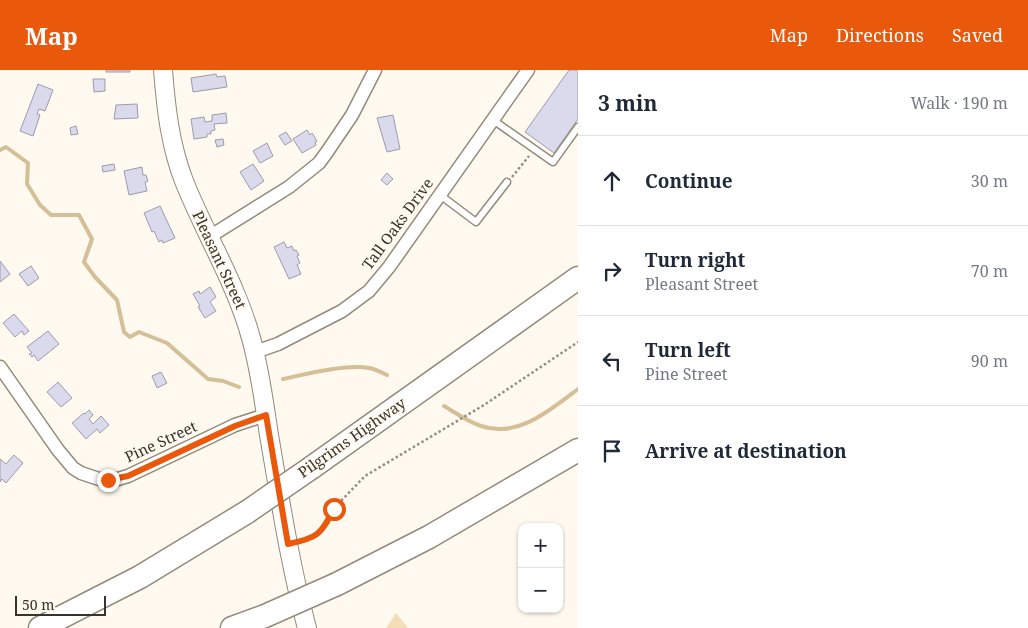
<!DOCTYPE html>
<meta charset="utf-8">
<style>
:root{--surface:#fff;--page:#f2f2f3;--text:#1f2937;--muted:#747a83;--line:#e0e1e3;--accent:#ea580c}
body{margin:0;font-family:"Noto Serif",serif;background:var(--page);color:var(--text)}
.controls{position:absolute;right:15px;bottom:15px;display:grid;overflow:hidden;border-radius:10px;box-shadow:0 1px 4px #0004}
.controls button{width:45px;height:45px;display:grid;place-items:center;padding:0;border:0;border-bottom:1px solid var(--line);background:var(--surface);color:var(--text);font:25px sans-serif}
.scale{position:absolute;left:15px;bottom:12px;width:91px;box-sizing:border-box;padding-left:5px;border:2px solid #37342d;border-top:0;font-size:14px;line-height:18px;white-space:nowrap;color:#37342d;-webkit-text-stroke:4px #fff9ef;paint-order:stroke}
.stop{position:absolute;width:15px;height:15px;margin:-11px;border:4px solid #ea580c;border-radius:50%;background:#fff}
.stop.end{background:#ea580c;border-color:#fff;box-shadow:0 1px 5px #0008}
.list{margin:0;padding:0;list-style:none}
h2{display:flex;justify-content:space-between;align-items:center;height:65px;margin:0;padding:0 20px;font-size:21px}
h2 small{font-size:16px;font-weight:400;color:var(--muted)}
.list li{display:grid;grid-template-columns:32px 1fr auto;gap:15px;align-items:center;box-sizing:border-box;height:90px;padding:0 20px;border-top:1px solid var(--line)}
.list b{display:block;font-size:19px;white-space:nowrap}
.list p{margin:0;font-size:16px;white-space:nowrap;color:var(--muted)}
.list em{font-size:16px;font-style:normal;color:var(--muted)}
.icon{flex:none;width:28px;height:28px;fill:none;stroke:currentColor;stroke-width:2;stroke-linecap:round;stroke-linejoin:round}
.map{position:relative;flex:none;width:578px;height:558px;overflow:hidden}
header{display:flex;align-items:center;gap:30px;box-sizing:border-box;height:70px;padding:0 25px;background:var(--accent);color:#fff}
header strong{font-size:24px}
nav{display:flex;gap:28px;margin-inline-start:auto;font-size:18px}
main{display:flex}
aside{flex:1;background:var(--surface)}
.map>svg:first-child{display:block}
</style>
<header>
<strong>Map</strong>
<nav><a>Map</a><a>Directions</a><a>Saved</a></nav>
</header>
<main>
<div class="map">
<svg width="578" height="558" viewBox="0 0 578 558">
<rect width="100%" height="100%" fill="#fff9ef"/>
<!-- green -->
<path fill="#f3deb6" d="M396,543L408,558H386Z"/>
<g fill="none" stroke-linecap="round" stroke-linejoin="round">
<!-- stream -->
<path stroke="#d4bf97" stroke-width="4" d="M0,80L6,77L28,93L27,114L40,135L51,145H79L92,169L84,192L95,207L117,230L124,262L130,267L139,262L167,273L208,309L223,311L239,317
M283,309C307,304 346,294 369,298C375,299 381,302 387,305
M444,336C456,343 468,352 481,356C518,369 551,339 578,319"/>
</g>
<!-- building -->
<path fill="#dbdaed" stroke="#9c9bac" d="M106,0H130V2H106Z
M569,0H578V49L554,83L525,62Z
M216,4L217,7L225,6L227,17L193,22L191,8Z
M93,9H105V21L94,22Z
M38,14L53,20L45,41L39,39L37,44L40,45L33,66L20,61Z
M137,34L138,48L114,49L116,35Z
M226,43L227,53L214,54L215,60L211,61V64H207V67L194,69L191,49L204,47L205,52L212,51V45Z
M393,45L400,79L387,82L377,48Z
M76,56L78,64L71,65L70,58Z
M307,60L310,65L312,63L317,71L315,72L316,75L302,83L293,69Z
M286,62L292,71L285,75L279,66Z
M223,69L224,75L217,77L215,70Z
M267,73L273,86L260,93L253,81Z
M114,94L115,100L103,102L102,96Z
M253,94L264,111L251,120L240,102Z
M142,97L143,105H146L148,111L145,112L147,121L129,125L124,101Z
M387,103L393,109L387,115L381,110Z
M160,136L175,168L163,173L162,170L159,172L154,161L152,162L144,143Z
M284,172L287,178L292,176L294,181L296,180L299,185L297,186L300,193L297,195L301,204L289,209L274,177Z
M0,191L10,204L0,212Z
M31,196L39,208L28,216L19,204Z
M210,217L216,227L210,232L216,241L205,248L198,237L200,236L193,224L199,221L200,224Z
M14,244L29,261L24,265L22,261L15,267L3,253Z
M48,261L59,274L38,291L34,285L32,287L29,284L32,283L27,277Z
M161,302L167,313L157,318L152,306Z
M58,312L72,328L61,337L47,322Z
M89,340L93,345L89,349L93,354L101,346L109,355L100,363L97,359L86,369L72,353L84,343L85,344Z
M14,385L23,393L6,413L2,409L0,412V389L6,394Z"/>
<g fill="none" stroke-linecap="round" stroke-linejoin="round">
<!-- lane casing -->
<g stroke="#938a7a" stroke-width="9">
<path id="lane" d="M493,50L553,92L578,57
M440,125L476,152L507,112"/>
</g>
<!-- street casing -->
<g stroke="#938a7a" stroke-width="15">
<path id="street" d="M209,167L289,117L319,93L327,82L352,45L375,0
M255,282L278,274L342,241L369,221L389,197L528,0
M0,297L58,380L73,398L81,403L99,409H118L128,406L235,355L266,345"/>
</g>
<!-- secondary casing -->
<g stroke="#938a7a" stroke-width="20">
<path id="secondary" d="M163,0C166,38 170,75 184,111C205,164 236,213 251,268C260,300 264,332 269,365C280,429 290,495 307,558"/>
</g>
<!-- highway casing -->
<g stroke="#938a7a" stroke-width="25">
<path id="highway" d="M311,398L578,208
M337,514L429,467L578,380
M40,558L140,507L247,442
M232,558L265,546"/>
</g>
<!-- path -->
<path stroke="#938f87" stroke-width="2.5" stroke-dasharray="2.5 2.5" stroke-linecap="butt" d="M512,107L529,86
M301,472L311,469L321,462L338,434L365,406L484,335L578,272"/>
<!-- lane -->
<use href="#lane" stroke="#fff" stroke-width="6"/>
<!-- street -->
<use href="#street" stroke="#fff" stroke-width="12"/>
<!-- secondary -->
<use href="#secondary" stroke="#fff" stroke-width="18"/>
<!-- highway -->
<use href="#highway" stroke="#fff" stroke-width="22"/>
<!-- highway-bridge casing -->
<g stroke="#938a7a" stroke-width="25" stroke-linecap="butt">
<path id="highway-bridge" d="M247,442L311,398
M265,546L337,514"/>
</g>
<!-- highway-bridge -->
<use href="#highway-bridge" stroke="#fff" stroke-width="22"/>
</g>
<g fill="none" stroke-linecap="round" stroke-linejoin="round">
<!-- route -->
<path stroke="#ea580c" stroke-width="6" d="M108,410L128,406L235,356L266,345L288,474C318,468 320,465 334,439"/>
</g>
<g text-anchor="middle" stroke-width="4" stroke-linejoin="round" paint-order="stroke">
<!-- street labels -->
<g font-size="15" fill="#37342d" stroke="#fff9ef">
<text transform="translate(398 154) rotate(-54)" y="5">Tall Oaks Drive</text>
<text transform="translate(219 190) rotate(65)" y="5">Pleasant Street</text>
<text transform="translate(352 368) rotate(-35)" y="5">Pilgrims Highway</text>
<text transform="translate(161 372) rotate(-25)" y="5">Pine Street</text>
</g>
</g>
</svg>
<div class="controls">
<button>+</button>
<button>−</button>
</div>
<div class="scale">50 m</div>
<div class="stop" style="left:334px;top:439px"></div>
<div class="stop end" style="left:108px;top:410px"></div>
</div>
<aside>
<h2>3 min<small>Walk · 190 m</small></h2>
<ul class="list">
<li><svg class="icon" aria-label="ahead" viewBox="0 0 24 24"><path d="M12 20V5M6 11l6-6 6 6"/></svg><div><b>Continue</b></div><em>30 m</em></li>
<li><svg class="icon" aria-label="right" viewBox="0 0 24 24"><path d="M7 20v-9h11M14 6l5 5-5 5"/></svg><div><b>Turn right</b><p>Pleasant Street</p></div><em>70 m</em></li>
<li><svg class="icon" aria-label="left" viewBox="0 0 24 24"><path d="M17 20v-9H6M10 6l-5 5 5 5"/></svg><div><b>Turn left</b><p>Pine Street</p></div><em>90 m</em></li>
<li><svg class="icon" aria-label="arrive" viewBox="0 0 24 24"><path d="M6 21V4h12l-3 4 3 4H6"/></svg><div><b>Arrive at destination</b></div></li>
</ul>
</aside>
</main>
